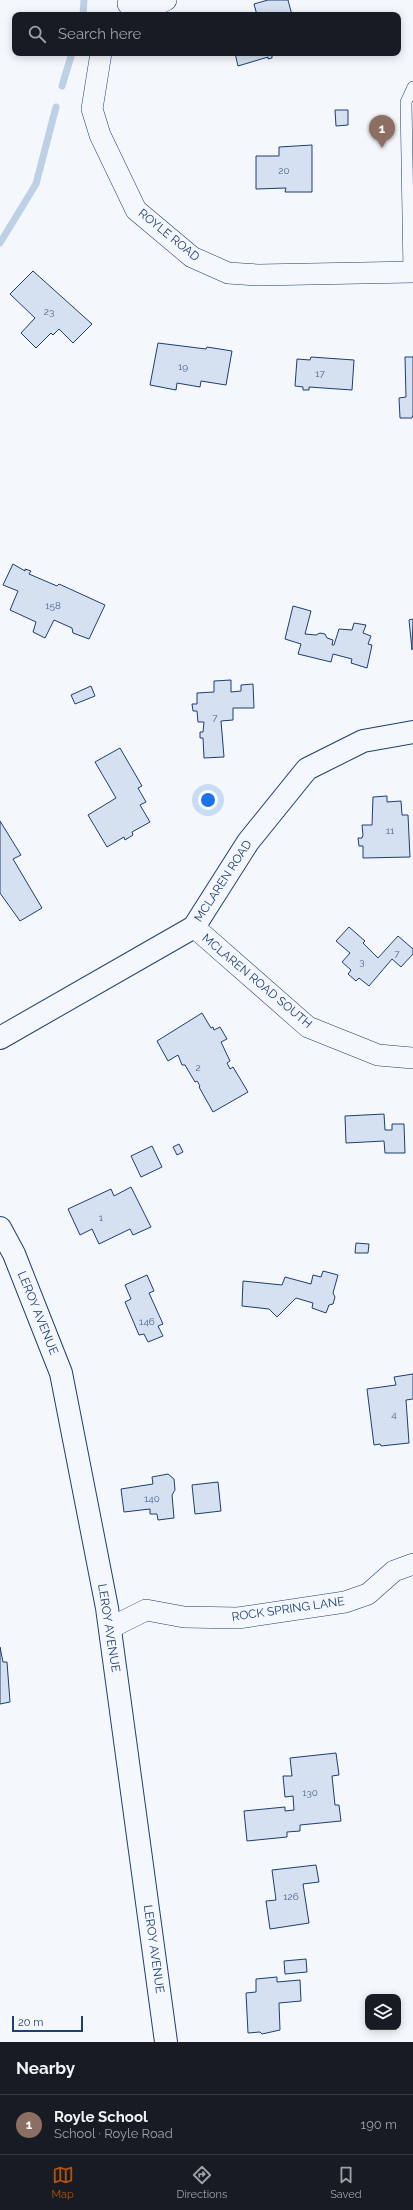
<!DOCTYPE html>
<meta charset="utf-8">
<style>
:root{--surface:#171b24;--page:#20242c;--text:#f1f3f6;--muted:#9ea1a6;--line:#363941;--accent:#b45309}
body{margin:0;font-family:Raleway,sans-serif;background:var(--page);color:var(--text)}
.controls{position:absolute;right:12px;bottom:12px;display:grid;overflow:hidden;border-radius:8px;box-shadow:0 2px 10px #0003}
.controls button{width:36px;height:36px;display:grid;place-items:center;padding:0;border:0;border-bottom:1px solid var(--line);background:var(--surface);color:var(--text);font:20px sans-serif}
.scale{position:absolute;left:12px;bottom:10px;width:71px;box-sizing:border-box;padding-left:4px;border:2px solid #1d3f73;border-top:0;font-size:11px;line-height:14px;white-space:nowrap;color:#1d3f73;-webkit-text-stroke:3px #f4f7fb;paint-order:stroke}
.you{position:absolute;left:208px;top:800px;width:14px;height:14px;margin:-10px;border:3px solid #fff;border-radius:50%;background:#1a73e8;box-shadow:0 0 0 6px #1a73e833}
.badge{display:grid;place-items:center;width:26px;height:26px;border-radius:50%;background:var(--accent);color:#fff;font-size:13px;font-weight:700}
.pin{position:absolute;translate:-50% -33px;filter:drop-shadow(0 1px 2px #0008)}
.pin::after{content:'';position:absolute;top:21px;width:14px;height:12px;background:inherit;clip-path:polygon(0 0,100% 0,50% 100%)}
.list{margin:0;padding:0;list-style:none}
h2{display:flex;justify-content:space-between;align-items:center;height:52px;margin:0;padding:0 16px;font-size:17px}
h2 small{font-size:13px;font-weight:400;color:var(--muted)}
.list li{display:grid;grid-template-columns:26px 1fr auto;gap:12px;align-items:center;box-sizing:border-box;height:60px;padding:0 16px;border-top:1px solid var(--line)}
.list b{display:block;font-size:15px;white-space:nowrap}
.list p{margin:0;font-size:13px;white-space:nowrap;color:var(--muted)}
.list em{font-size:13px;font-style:normal;color:var(--muted)}
.icon{flex:none;width:22px;height:22px;fill:none;stroke:currentColor;stroke-width:2;stroke-linecap:round;stroke-linejoin:round}
.map{position:relative;flex:none;width:413px;height:2042px;overflow:hidden}
.search{position:absolute;background:var(--surface);box-shadow:0 2px 10px #0003;left:12px;right:12px;top:12px;height:44px;display:flex;align-items:center;gap:10px;box-sizing:border-box;padding:0 14px;border-radius:8px;color:var(--muted);font-size:15px}
.sheet{height:112px;background:var(--surface)}
nav{display:flex;justify-content:space-around;align-items:center;box-sizing:border-box;height:56px;border-top:1px solid var(--line);background:var(--surface);font-size:11px;color:var(--muted)}
nav a{display:grid;justify-items:center;gap:2px}
nav .on{color:var(--accent)}
.map>svg:first-child{display:block}
</style>
<div class="map">
<svg width="413" height="2042" viewBox="0 0 413 2042">
<rect width="100%" height="100%" fill="#f4f7fb"/>
<g fill="none" stroke-linecap="round" stroke-linejoin="round">
<!-- stream -->
<path stroke="#bed0e5" stroke-width="7" d="M83,15L84,0
M62,86L72,53
M0,243L36,184L56,107"/>
</g>
<!-- building -->
<path fill="#d5e0f0" stroke="#1d3f73" d="M268,0H288L292,15H257L254,4Z
M235,53H280L272,55V58L268,59V57L238,66Z
M335,110H348V125L336,126Z
M312,145V192H285L286,188L256,189V156H279V147Z
M33,271L92,324L73,343L59,329L53,335L51,333L36,348L21,333L35,318L10,294Z
M158,343L206,349L207,347L232,351L226,385L201,381L200,387L177,383L176,390L150,385Z
M311,357L354,360L352,390L309,387V390H303V387L295,386L297,359L310,360Z
M405,357H413V415L412,418H400L399,398L406,397Z
M13,564L25,571V569L31,571L29,574L57,586L59,584L105,605L89,639L73,633L72,628L54,620L45,638L33,632L36,622L10,610L18,591L3,585Z
M293,606L311,611L305,634L316,635L320,633L325,634L327,638L333,640L332,645H334L339,629L352,630L354,623L366,625L363,633L371,636L368,644L372,645L367,668L351,663L352,659L333,654L331,662L298,654L301,644L285,639Z
M412,619L413,620L412,650L409,620Z
M231,680V692L241,691V685L253,684L254,708H233V720L221,721L224,757L204,758L203,738H200V732H203L204,722H198L197,711H193L192,704H197V693L214,692V681Z
M91,686L95,696L75,704L71,695Z
M120,748L142,786L138,788L146,802L140,805L150,822L132,832L133,835L125,840L124,837L107,847L88,815L116,798L95,762Z
M387,796V802L401,801L402,815H408L410,857L363,858V846H359L358,838H362L363,835L362,825H372L373,797Z
M0,821L21,855L13,859L42,908L20,921L0,893Z
M349,927L365,941L363,943L378,958L398,936L413,949V954L401,967L392,959L369,986L359,978L356,981L348,974L351,970L342,962L350,953L336,941Z
M202,1013L211,1028L213,1027L214,1030L220,1027L227,1039L221,1042L230,1061L227,1063L230,1069L233,1067L248,1092L213,1112L199,1087L200,1086L197,1081L195,1082L185,1065H182L178,1055L168,1061L157,1041Z
M384,1114L385,1130H392V1124H404L405,1153H385L384,1141L346,1143L345,1116Z
M179,1144L183,1152L177,1155L173,1147Z
M152,1146L162,1167L141,1177L131,1156Z
M131,1187L151,1227L133,1235L130,1229L99,1244L92,1229L80,1235L68,1209L111,1189L114,1196Z
M356,1243L369,1244L368,1253H355Z
M323,1271L338,1275L333,1293L335,1297L333,1304L329,1305L326,1313L312,1308L313,1303L296,1298L277,1317L269,1309L242,1306L243,1281L282,1285L285,1277L311,1284L313,1275L321,1277Z
M147,1275L154,1291L149,1293L163,1324L158,1326L163,1336L148,1342L144,1334L139,1335L125,1302L131,1299L125,1285Z
M413,1374V1399L406,1400L409,1443L381,1446L380,1444L374,1445L367,1389L396,1385L394,1377Z
M168,1474L174,1479L175,1490L172,1495L174,1518L158,1520L157,1514H150V1509L124,1512L121,1489L153,1484L152,1477Z
M218,1482L221,1511L195,1514L192,1485Z
M0,1647L3,1662H7L10,1702L0,1704Z
M336,1753L339,1775L332,1776L335,1805H339L341,1821L300,1825V1831L287,1832V1837L247,1841L244,1811L285,1807V1811L294,1810L293,1796L285,1797L283,1776H292L290,1758Z
M316,1865L319,1882L303,1884L309,1923L270,1929L266,1901L276,1900L272,1870Z
M306,1959L307,1972L285,1974L284,1961Z
M277,1977V1982L300,1980L301,2001L279,2003L280,2030L262,2034L260,2032L248,2033L246,1993L256,1992V1979Z"/>
<g fill="none" stroke-linecap="round" stroke-linejoin="round">
<!-- lane casing -->
<g stroke="#1d3f73" stroke-width="12">
<path id="lane" d="M409,272L406,102L413,87"/>
</g>
<!-- street casing -->
<g stroke="#1d3f73" stroke-width="22">
<path id="street" d="M128,4H158L166,0
M101,53L92,109L100,135L136,210L192,257L228,273L258,275L413,272
M194,927L308,1027L378,1055L413,1058
M110,1628L146,1610L184,1617L238,1618L345,1602L368,1594L394,1571L413,1564"/>
</g>
<!-- secondary casing -->
<g stroke="#1d3f73" stroke-width="24">
<path id="secondary" d="M0,1038L194,927L248,842L307,769L363,741L413,732
M0,1228L14,1254L61,1373L107,1608L166,2042"/>
</g>
<!-- lane -->
<use href="#lane" stroke="#f4f7fb" stroke-width="11"/>
<!-- street -->
<use href="#street" stroke="#f4f7fb" stroke-width="21"/>
<!-- secondary -->
<use href="#secondary" stroke="#f4f7fb" stroke-width="22"/>
</g>
<g text-anchor="middle" stroke-width="3" stroke-linejoin="round" paint-order="stroke">
<!-- number labels -->
<g font-size="10" fill="#4b6792">
<text x="284" y="174">20</text>
<text x="49" y="315">23</text>
<text x="183" y="370">19</text>
<text x="320" y="377">17</text>
<text x="53" y="609">158</text>
<text x="215" y="721">7</text>
<text x="390" y="834">11</text>
<text x="397" y="957">7</text>
<text x="362" y="965">3</text>
<text x="198" y="1071">2</text>
<text x="101" y="1221">1</text>
<text x="147" y="1325">146</text>
<text x="394" y="1418">4</text>
<text x="152" y="1502">140</text>
<text x="310" y="1796">130</text>
<text x="291" y="1900">126</text>
</g>
<!-- street labels -->
<g font-size="12" fill="#1d3f73" stroke="#f4f7fb">
<text transform="translate(169 235) rotate(39)" y="4">ROYLE ROAD</text>
<text transform="translate(223 881) rotate(-57)" y="4">MCLAREN ROAD</text>
<text transform="translate(257 981) rotate(40)" y="4">MCLAREN ROAD SOUTH</text>
<text transform="translate(38 1313) rotate(68)" y="4">LEROY AVENUE</text>
<text transform="translate(288 1609) rotate(-8)" y="4">ROCK SPRING LANE</text>
<text transform="translate(109 1628) rotate(81)" y="4">LEROY AVENUE</text>
<text transform="translate(154 1949) rotate(82)" y="4">LEROY AVENUE</text>
</g>
</g>
</svg>
<div class="controls">
<button><svg class="icon" aria-label="layers" viewBox="0 0 24 24"><path d="M12 4l9 5-9 5-9-5zM3 14l9 5 9-5"/></svg></button>
</div>
<div class="scale">20 m</div>
<div class="you"></div>
<div class="pin badge" style="left:382px;top:148px;background:#8d6e63">1</div>
<div class="search"><svg class="icon" aria-label="search" viewBox="0 0 24 24"><circle cx="10" cy="10" r="6"/><path d="M15 15l6 6"/></svg>Search here</div>
</div>
<section class="sheet">
<h2>Nearby<small></small></h2>
<ul class="list">
<li><span class="badge" style="background:#8d6e63">1</span><div><b>Royle School</b><p>School · Royle Road</p></div><em>190 m</em></li>
</ul>
</section>
<nav>
<a class="on"><svg class="icon" aria-label="map" viewBox="0 0 24 24"><path d="M3 6l6-2 6 2 6-2v14l-6 2-6-2-6 2zM9 4v14M15 6v14"/></svg>Map</a>
<a><svg class="icon" aria-label="directions" viewBox="0 0 24 24"><path d="M12 3l9 9-9 9-9-9zM9 14v-3h6M13 9l2 2-2 2"/></svg>Directions</a>
<a><svg class="icon" aria-label="saved" viewBox="0 0 24 24"><path d="M7 4h10v16l-5-4-5 4z"/></svg>Saved</a>
</nav>
